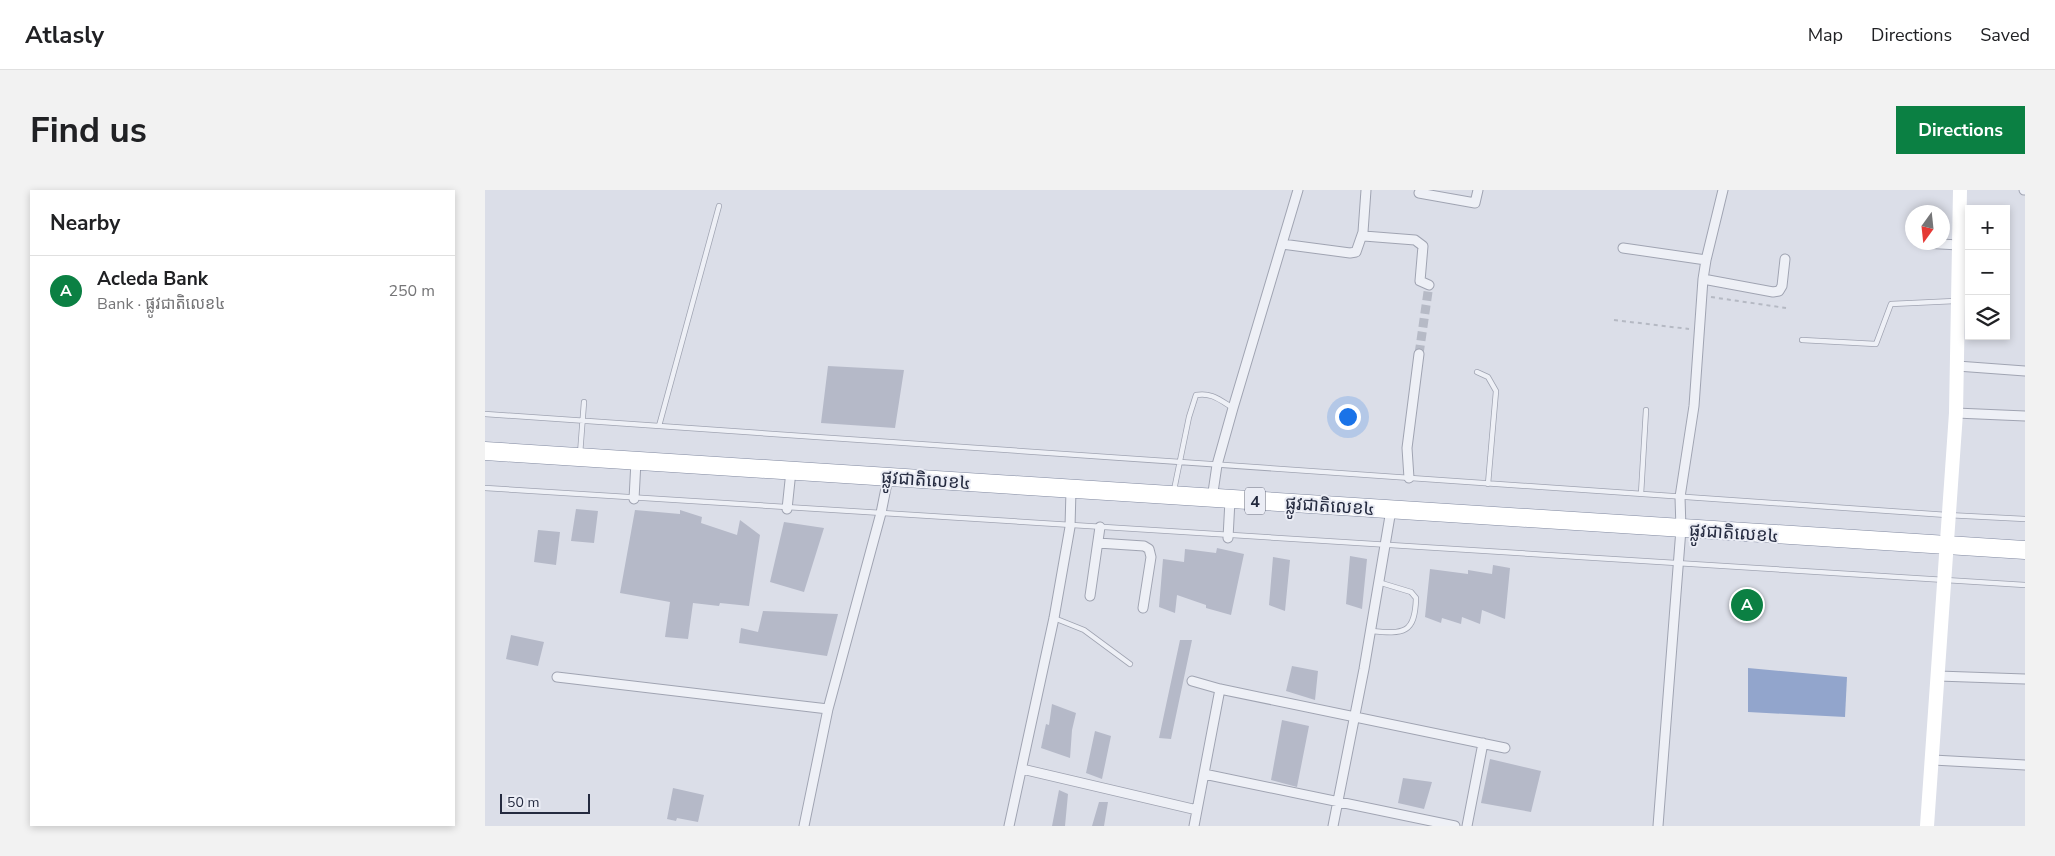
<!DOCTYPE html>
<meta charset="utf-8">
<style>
:root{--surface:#fff;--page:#f2f2f2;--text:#202124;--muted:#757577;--line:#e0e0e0;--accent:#0b8043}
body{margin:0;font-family:"Nunito Sans","Noto Sans Khmer",sans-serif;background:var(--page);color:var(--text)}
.controls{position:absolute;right:15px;top:15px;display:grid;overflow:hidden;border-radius:0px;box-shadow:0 2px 8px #0003}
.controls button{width:45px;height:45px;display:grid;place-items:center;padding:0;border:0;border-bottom:1px solid var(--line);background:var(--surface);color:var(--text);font:25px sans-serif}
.compass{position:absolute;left:1420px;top:15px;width:45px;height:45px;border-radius:50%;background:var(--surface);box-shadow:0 2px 8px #0003;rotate:195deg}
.scale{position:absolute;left:15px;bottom:12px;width:90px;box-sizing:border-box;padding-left:5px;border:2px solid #242a3f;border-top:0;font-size:14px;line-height:18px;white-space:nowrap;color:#242a3f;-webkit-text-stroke:4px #ebedf5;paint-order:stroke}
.you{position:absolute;left:862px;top:226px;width:18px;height:18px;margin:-12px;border:4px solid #fff;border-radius:50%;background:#1a73e8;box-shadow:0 0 0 8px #1a73e833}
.badge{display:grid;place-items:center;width:32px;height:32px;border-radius:50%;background:var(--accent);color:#fff;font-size:16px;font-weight:700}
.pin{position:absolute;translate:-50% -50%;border:2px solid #fff;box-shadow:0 1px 5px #0006}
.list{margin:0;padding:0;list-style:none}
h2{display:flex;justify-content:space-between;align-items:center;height:65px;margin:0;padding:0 20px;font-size:21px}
h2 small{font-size:16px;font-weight:400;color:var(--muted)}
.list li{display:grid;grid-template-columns:32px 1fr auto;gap:15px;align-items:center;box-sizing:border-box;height:70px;padding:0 20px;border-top:1px solid var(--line)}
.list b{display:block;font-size:19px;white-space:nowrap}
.list p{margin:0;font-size:16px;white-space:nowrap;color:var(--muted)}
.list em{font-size:16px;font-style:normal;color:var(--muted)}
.icon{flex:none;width:28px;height:28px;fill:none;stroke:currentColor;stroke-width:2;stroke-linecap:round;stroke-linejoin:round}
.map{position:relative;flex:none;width:1540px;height:636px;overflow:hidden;border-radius:0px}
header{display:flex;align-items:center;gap:30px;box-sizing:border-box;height:70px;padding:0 25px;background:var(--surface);border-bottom:1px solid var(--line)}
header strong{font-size:24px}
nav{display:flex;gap:28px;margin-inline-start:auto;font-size:18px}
.intro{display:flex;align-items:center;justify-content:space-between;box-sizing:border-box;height:120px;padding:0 30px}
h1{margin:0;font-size:35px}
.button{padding:12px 22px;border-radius:0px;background:var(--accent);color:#fff;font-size:18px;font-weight:700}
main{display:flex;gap:30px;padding:0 30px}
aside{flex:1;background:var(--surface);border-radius:0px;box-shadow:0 2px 8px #0003}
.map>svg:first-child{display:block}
</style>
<header>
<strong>Atlasly</strong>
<nav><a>Map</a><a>Directions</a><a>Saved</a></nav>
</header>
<div class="intro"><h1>Find us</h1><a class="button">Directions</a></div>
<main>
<aside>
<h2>Nearby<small></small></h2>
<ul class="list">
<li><span class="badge">A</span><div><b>Acleda Bank</b><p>Bank · ផ្លូវជាតិលេខ៤</p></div><em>250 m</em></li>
</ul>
</aside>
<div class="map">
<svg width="1540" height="636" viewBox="0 0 1540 636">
<rect width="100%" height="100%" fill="#dbdee8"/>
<!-- water -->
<path fill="#92a5cc" d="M1263,478L1362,487L1360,527L1263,522Z"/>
<!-- building -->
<path fill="#b5b9c8" d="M343,176L419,180L410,238L336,233Z
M91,319L113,321L109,353L86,351Z
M150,320L195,324V320L217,327L216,333L252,345L255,330L275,345L264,416L235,413L234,416L208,413L203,449L180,447L185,412L135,403Z
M299,332L339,338L319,402L285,392Z
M53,340L75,342L71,375L49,372Z
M732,358L759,364L746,425L721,418V415L692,405L690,423L674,417L678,369L699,372L700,359L731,363Z
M865,366L882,369L877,419L861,414Z
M788,367L805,370L800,421L784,415Z
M1008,375L1025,378L1020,429L997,420L995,434L977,427L976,434L957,428L956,433L940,427L945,379L983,384V380L1007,384Z
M278,421L353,424L342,466L254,453L256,438L273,442Z
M26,445L59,452L53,476L21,469Z
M695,450H707L686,549L674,548Z
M807,476L833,481L830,510L801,501Z
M567,514L591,523L587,540L585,568L556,558L561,534L564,535Z
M797,530L824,536L812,597L786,590Z
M610,541L626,546L617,589L601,583Z
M1005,569L1056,581L1046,622L996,613Z
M918,588L947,592L939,619L913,613Z
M188,598L219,605L213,632L192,628L191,631L182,629Z
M574,600L583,604L580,636H567Z
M614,612H623L619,636H607Z"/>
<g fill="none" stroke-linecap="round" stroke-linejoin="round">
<!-- street-tunnel -->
<path stroke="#b6bac6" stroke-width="9" stroke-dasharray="9 4.5" stroke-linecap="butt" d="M934,164L944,95"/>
<!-- lane casing -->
<g stroke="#a0a4b2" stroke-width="6">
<path id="lane" d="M1317,150L1391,154L1406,114L1470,111
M992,182L1003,187L1011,201L1003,294
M0,224L1462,325L1540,329
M174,236L234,16
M95,264L99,212
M0,298L1540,395
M689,300L704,227L711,205C726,202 735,210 748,218
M1156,304L1161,220
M569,428L599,440L645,474
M886,441C919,444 930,444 931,408L926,402L893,392"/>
</g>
<!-- street casing -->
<g stroke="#a0a4b2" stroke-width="11">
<path id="street" d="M881,0L878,42L879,46L930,50L938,56L935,91L944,95
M1539,0H1540
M934,3L990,13L993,0
M1437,53L1474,55
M797,54L865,63L871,62L878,42
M1138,58L1221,70
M1218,89L1288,102L1294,101L1297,96L1300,69
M1472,176L1540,181
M1471,223L1540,226
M924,288L922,258L934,164
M149,309L151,271
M727,309L732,275L748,218L813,0
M302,319L306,281
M743,348L745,310
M613,353L659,356L664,359L666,367L658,418
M605,406L615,337
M1453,486L1540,489
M72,487L343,519
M707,491L735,499L1020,558
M1448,570L1540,575
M537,579L712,620
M719,584L970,636
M319,636L343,519L396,323L403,288
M524,636L569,428L585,337L586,300
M709,636L735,499
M848,636L879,479L906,320
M982,636L998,553
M1173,636L1196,339L1195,307L1209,216L1218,89L1221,70L1238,0"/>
</g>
<!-- highway casing -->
<g stroke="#8189a0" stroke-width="19">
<path id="highway" d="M0,261L1540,360"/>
</g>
<!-- path -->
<path stroke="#b5b9c3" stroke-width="2" stroke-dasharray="4 4" stroke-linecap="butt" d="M1226,107L1301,118
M1129,130L1204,139"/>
<!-- lane -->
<use href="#lane" stroke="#eef0f6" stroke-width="4.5"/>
<!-- street -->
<use href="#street" stroke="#eef0f6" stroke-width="9"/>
<!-- secondary -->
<path stroke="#fff" stroke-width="14" d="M1442,636L1471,223L1475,0"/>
<!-- highway -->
<use href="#highway" stroke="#fff" stroke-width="18"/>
</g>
<g text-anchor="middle" stroke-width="4" stroke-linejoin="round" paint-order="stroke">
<!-- shield labels -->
<rect fill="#ebedf5" stroke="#606476" stroke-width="1" x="760" y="297.5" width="20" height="27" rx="4"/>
<g font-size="16" font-weight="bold" fill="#242a3f">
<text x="770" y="317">4</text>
</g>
<!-- street labels -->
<g font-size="18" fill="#242a3f" stroke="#ebedf5">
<text transform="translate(441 290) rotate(4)" y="6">ផ្លូវជាតិលេខ៤</text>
<text transform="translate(845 316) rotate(4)" y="6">ផ្លូវជាតិលេខ៤</text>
<text transform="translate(1249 343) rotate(4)" y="6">ផ្លូវជាតិលេខ៤</text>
</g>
</g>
</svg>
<div class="controls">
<button>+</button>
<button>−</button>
<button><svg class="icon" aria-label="layers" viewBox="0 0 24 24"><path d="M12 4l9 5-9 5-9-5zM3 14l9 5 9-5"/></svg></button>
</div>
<svg class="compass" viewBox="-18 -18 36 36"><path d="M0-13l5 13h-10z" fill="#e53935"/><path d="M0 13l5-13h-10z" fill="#757577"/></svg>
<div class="scale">50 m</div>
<div class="you"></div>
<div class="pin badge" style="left:1262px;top:415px">A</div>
</div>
</main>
